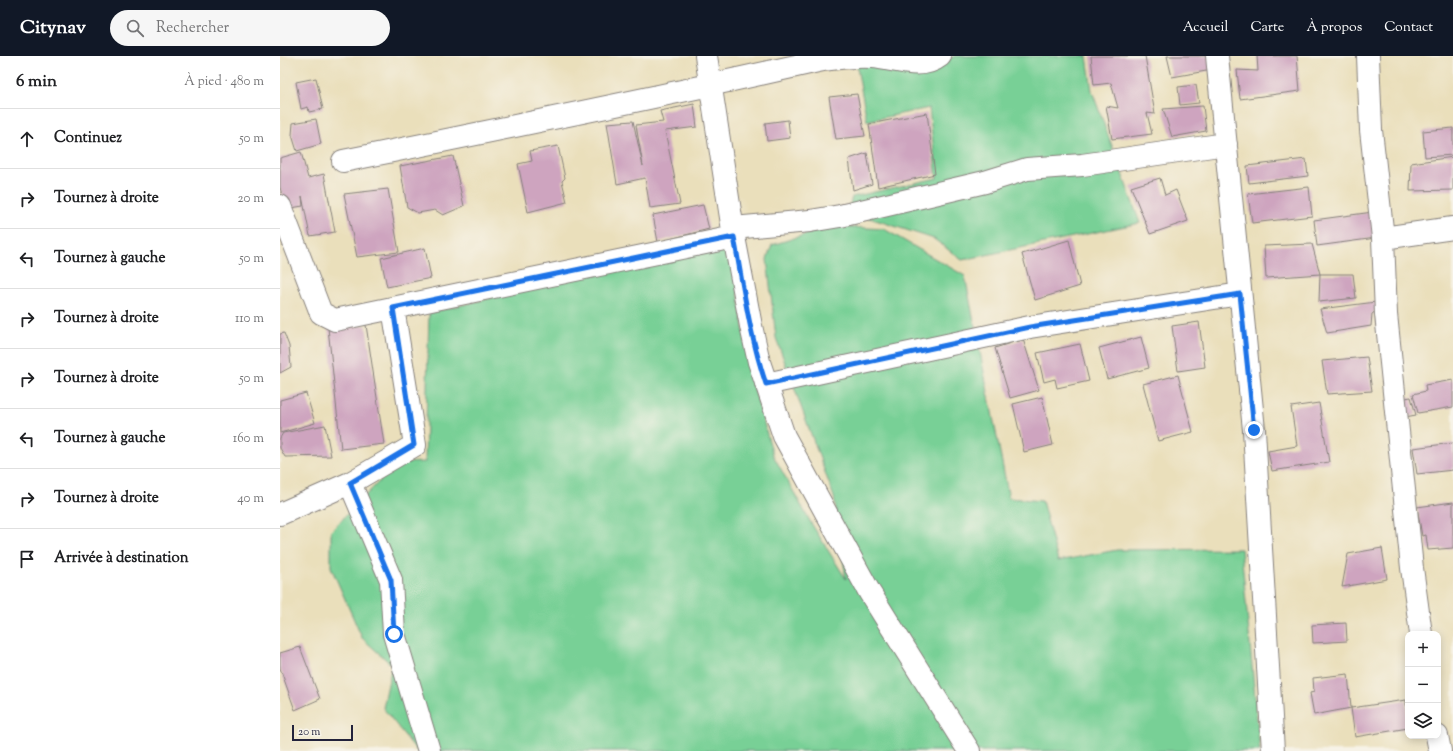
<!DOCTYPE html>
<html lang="fr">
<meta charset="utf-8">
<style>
:root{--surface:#fff;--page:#f6f6f6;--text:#202124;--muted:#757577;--line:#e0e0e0;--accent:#111827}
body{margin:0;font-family:"Sorts Mill Goudy",serif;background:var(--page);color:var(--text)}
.controls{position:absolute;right:12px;bottom:12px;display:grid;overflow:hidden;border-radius:8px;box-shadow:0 2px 10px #0003}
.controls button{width:36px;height:36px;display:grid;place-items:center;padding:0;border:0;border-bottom:1px solid var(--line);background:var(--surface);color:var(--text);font:20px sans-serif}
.scale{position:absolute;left:12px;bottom:10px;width:61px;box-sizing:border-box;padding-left:4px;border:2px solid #22223b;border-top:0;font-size:11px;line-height:14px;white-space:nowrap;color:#22223b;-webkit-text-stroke:3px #f7f3e8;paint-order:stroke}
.stop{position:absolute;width:12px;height:12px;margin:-9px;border:3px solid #1a73e8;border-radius:50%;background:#fff}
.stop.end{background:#1a73e8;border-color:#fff;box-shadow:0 1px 4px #0008}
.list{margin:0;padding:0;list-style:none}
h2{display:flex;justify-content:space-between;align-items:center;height:52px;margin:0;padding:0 16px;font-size:17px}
h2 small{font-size:13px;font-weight:400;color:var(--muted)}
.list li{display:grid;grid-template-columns:26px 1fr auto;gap:12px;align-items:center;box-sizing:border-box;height:60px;padding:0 16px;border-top:1px solid var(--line)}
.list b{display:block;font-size:15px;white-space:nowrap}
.list em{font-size:13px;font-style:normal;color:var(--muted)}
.icon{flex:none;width:22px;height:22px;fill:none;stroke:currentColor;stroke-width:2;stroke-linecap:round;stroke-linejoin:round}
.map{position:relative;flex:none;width:1173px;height:695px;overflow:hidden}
header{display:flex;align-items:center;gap:24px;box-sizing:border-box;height:56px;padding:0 20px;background:var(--accent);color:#fff}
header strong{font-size:19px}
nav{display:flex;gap:22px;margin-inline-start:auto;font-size:14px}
.search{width:280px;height:36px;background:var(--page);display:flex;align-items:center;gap:10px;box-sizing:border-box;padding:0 14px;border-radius:22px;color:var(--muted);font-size:15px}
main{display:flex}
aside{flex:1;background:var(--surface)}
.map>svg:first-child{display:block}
</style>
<header>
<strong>Citynav</strong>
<div class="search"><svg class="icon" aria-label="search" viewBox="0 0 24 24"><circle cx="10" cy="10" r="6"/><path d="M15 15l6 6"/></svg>Rechercher</div>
<nav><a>Accueil</a><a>Carte</a><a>À propos</a><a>Contact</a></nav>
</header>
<main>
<aside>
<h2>6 min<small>À pied · 480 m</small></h2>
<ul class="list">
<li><svg class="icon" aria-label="ahead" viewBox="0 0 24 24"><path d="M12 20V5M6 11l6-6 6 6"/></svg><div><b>Continuez</b></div><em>50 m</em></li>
<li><svg class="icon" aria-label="right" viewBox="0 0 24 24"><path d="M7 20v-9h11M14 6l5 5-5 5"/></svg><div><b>Tournez à droite</b></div><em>20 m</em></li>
<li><svg class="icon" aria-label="left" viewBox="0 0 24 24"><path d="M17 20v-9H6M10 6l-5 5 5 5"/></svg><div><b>Tournez à gauche</b></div><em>50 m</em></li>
<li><svg class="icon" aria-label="right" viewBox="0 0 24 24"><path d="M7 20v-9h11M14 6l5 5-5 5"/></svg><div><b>Tournez à droite</b></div><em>110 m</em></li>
<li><svg class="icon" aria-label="right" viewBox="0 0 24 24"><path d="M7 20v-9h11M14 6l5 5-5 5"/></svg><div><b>Tournez à droite</b></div><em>50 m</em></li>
<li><svg class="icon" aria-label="left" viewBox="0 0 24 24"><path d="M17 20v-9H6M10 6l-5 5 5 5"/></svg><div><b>Tournez à gauche</b></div><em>160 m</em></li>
<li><svg class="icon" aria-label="right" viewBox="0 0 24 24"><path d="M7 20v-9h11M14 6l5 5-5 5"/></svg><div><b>Tournez à droite</b></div><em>40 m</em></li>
<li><svg class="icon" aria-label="arrive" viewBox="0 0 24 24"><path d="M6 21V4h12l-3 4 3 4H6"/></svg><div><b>Arrivée à destination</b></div></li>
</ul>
</aside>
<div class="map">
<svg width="1173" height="695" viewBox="0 0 1173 695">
<rect width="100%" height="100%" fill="#f7f3e8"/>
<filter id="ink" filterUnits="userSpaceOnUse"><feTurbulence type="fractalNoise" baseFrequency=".025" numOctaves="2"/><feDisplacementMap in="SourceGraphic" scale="8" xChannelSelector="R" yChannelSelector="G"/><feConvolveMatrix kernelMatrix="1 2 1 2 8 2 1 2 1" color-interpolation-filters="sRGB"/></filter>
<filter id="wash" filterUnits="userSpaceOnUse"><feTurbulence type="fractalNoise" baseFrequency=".012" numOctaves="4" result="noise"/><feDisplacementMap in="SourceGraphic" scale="16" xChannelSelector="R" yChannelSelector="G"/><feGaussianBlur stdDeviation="0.9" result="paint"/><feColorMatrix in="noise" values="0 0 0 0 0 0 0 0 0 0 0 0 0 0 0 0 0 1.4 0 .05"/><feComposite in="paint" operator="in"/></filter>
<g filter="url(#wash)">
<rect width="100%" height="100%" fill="#eadfbb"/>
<!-- green -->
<path fill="#78d096" stroke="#4d7968" d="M675,0H807L812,35L860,167L682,204L654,183L568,155L572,141L657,122L649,52L587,65L576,6L646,14Z
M553,170L604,173L685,220L729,442L762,445L778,505L837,494L961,493L980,695H137L103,652L112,609L82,582L51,511V475L117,407L145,406L149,257L451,184L469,315L493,399L531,467L566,523L554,441L496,282L487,203L492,189Z"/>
<g id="blocks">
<!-- building -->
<path fill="#cea4bf" d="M811,0H865L875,58L867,57L872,78L832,83L826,50L838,52L831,27L814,29Z
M887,0H930L932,14L892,21Z
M977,0H1017L1020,35L960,43L957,14L978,15Z
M36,22L43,53L29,56L28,51L21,53L16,26Z
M916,29L919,47L900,49L898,31Z
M577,38L585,80L556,83L549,41Z
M414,48L417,71L385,75L400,148L370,152L365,122L337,128L327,67L353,65L363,110L356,69L383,66L380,55Z
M923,50L926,75L892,81L883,53Z
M647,57L655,118L598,131L589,68Z
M36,63L41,88L17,95L12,79L13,67Z
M508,64L510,82L487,85L485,67Z
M1173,72V99L1145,101L1143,75Z
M278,90L285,122L282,125L287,146L248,156L238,108L252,105L250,95Z
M21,96L28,122L44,118L55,176L30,180L22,140L23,150L5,153L0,131V102Z
M587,97L592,128L573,134L569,103Z
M173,100L184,150L163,159L155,154L138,157L127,151L120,110Z
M1173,101V134L1130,135L1131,107Z
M1026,103L1028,120L969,127L967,110Z
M880,122L885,139L896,134L908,165L870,178L851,131Z
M1029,131L1032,160L972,167L968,138Z
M108,133L119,196L77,201L64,138Z
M423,149L429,173L378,186L373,159Z
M1093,156L1096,182L1037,190L1034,164Z
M789,184L800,230L755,244L742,198Z
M1032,188L1040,218L986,222L984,190Z
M145,192L151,222L107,231L101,202Z
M1040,218H1073L1076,242L1039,246Z
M1096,246L1097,254L1092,258L1091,270L1047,277L1040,253Z
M919,266L925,311L898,315L892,270Z
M86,269L104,388L61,393L48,272Z
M4,277L9,290L11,311L0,317V278Z
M861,281L869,312L827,323L819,292Z
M743,283L759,334L730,342L715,292Z
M800,288L809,325L777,332L775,323L764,326L757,297Z
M1087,301L1092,335L1047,338L1042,305Z
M898,319L913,376L878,385L863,328Z
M1173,324V351L1138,357L1133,338L1146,335L1145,329Z
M26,337L35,367L0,377V344Z
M762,341L773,389L744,396L733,348Z
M1131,341L1136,359L1125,361L1120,343Z
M1039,347L1049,406L992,415L988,395L1017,390L1011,351Z
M45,369L51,400L5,401L0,392V382L3,377Z
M1173,387V414L1137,418L1133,392Z
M1173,446V492L1148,494L1146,479L1142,480L1137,451Z
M1102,492L1107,523L1062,531L1068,498Z
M1066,567L1067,585L1033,587L1032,569Z
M20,591L40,643L15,654L0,612V597Z
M1068,618L1071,652L1034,659L1030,637L1034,636L1033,622Z
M1126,644L1128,672L1075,681L1071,652Z"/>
</g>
</g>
<g filter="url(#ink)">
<use href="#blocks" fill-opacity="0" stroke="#86807b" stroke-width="1"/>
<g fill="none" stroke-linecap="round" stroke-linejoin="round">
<!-- minor casing -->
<g stroke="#86807b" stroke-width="24">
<path id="minor" d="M426,0L454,181L471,270L479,306L504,380L590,537L689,695
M937,0L974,374L993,695
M1088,0L1091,74L1103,182L1106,258L1132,512L1141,578
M63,105C222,73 380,41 538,5C552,2 578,0 593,1C615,3 641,15 660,0
M0,150L41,257L55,264L454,181
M453,172L530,165L560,160L705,126L747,113L802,109L946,88
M1103,182L1173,172
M486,328L750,271L960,238
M70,427L111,524L114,578L149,695
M0,458L70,427L135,389L113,252
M1157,680L1160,695"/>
</g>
<!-- minor -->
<use href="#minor" stroke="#fff" stroke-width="22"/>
</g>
</g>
<g fill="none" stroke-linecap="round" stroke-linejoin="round" filter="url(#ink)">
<!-- route -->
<path stroke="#1a73e8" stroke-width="5" d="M114,578L111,524L70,427L134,389L113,252L454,181C463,230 470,281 486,328L750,271L960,238L974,374"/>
</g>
</svg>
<div class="controls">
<button>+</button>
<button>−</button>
<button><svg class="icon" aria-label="layers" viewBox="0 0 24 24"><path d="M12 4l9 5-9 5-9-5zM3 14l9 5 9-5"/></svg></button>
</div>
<div class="scale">20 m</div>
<div class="stop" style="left:114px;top:578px"></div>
<div class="stop end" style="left:974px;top:374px"></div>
</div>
</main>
